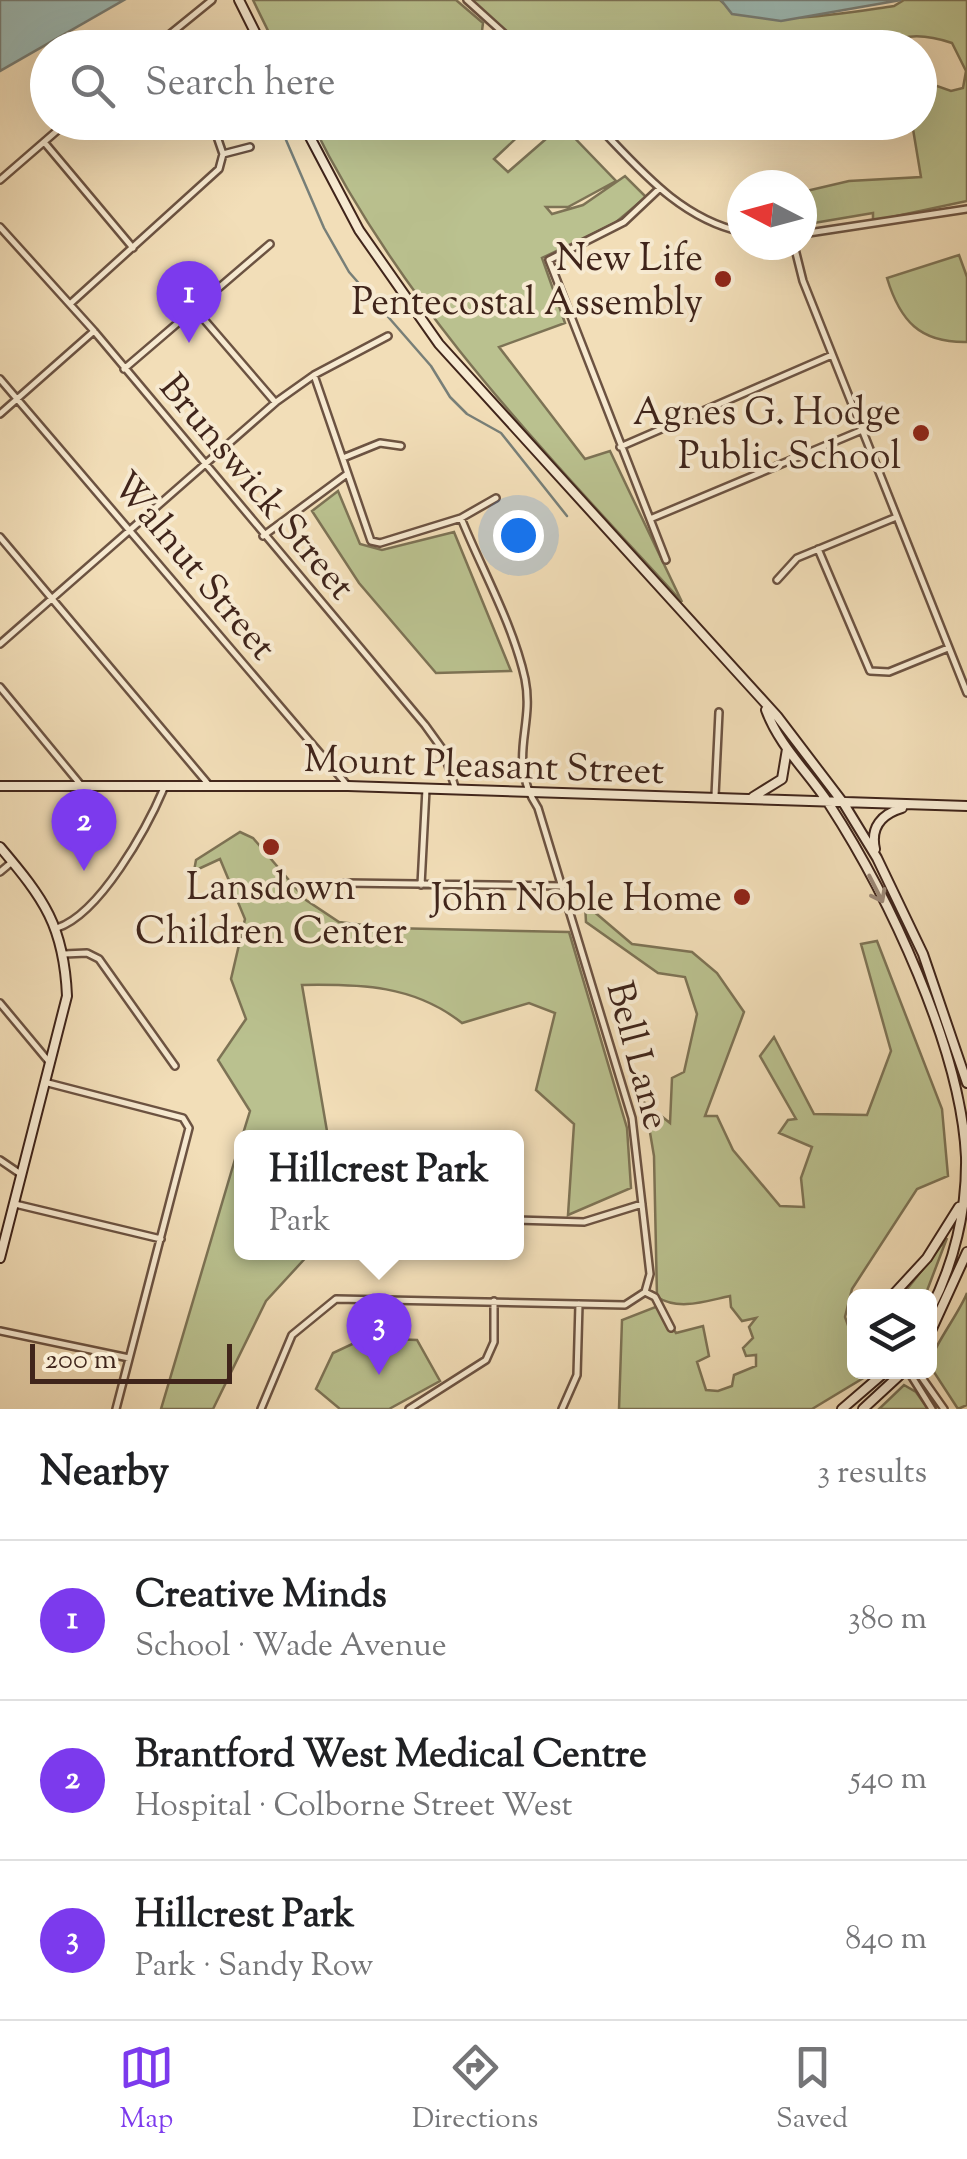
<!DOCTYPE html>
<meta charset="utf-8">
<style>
:root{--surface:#fff;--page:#f2f2f2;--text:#202124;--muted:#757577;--line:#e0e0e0;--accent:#7c3aed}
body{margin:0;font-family:"Sorts Mill Goudy",serif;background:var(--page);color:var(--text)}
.controls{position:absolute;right:30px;bottom:30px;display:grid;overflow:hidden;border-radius:15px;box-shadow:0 10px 40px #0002}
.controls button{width:90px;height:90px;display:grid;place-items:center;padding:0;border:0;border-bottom:2px solid var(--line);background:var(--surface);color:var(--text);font:50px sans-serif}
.compass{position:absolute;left:727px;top:170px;width:90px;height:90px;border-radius:50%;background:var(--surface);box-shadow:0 10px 40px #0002;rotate:276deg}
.scale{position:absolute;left:30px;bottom:25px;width:202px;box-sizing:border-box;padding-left:10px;border:5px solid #40251b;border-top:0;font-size:28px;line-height:35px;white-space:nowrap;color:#40251b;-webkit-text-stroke:8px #f7ead1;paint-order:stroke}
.you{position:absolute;left:518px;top:535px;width:35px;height:35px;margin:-25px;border:8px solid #fff;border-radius:50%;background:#1a73e8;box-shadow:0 0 0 15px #1a73e833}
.badge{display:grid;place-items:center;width:65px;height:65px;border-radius:50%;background:var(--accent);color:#fff;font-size:32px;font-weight:700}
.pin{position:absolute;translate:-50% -82px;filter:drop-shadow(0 2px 5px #0008)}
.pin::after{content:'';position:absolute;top:52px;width:35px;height:30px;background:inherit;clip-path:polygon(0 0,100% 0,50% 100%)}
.popup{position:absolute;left:234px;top:1130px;width:290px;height:130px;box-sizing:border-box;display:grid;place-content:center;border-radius:15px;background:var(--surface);filter:drop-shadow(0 2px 8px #0005);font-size:32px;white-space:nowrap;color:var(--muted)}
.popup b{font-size:38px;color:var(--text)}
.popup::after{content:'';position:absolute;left:50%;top:100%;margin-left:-20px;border:20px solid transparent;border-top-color:var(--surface)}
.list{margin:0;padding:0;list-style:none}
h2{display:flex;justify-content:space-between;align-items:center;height:130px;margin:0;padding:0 40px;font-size:42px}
h2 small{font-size:32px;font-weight:400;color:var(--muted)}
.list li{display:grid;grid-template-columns:65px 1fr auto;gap:30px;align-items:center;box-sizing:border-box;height:160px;padding:0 40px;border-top:2px solid var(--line)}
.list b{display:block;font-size:38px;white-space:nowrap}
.list p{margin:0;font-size:32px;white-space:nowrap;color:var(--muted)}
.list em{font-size:32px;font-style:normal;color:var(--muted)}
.icon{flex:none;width:55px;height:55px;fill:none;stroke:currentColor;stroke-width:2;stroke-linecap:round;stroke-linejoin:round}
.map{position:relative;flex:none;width:967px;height:1409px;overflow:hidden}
.search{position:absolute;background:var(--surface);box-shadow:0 10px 40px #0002;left:30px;right:30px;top:30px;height:110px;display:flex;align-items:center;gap:25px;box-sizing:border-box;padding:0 35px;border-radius:55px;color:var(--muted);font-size:38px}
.sheet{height:610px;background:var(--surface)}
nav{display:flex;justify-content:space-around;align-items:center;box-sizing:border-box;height:140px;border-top:2px solid var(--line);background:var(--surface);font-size:28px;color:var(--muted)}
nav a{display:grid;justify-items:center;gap:5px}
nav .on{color:var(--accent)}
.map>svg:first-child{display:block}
</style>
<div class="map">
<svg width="967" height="1409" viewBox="0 0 967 1409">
<rect width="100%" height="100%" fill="#f2deb8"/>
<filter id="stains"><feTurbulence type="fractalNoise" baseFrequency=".002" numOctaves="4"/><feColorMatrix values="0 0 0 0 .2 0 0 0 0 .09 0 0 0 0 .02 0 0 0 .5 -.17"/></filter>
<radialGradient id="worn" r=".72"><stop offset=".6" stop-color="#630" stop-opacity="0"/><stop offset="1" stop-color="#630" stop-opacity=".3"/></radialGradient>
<!-- green -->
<path fill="#bac18f" stroke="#7d7355" stroke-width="2.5" d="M253,0H456L483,23L480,47H276Z
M464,0H720C752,32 851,12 894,6L904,0H967V201L873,221V213L802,225V192L849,181L921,177L912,123L920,122V80L951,91L963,88L966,71L952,43C934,37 908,32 891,43L519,47Z
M312,123H519L525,130L494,159L508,172L562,125L616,181L568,207H546L552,214L583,205L625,176L646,197L615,223L542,258L565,323L499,347L585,459L610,451L682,602C545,452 402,307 312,123Z
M959,255L967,277V342C920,343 900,321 887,278Z
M338,491L360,544L382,550L454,532L511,671L436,673L359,583L312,511Z
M240,832L253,838L306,900L339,922L389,928L569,932L627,1128L631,1188L568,1215L574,1124L536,1090L555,1013L529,1003L462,1023C414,985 361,984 302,985L328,1137H242L250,1111L218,1060L246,1019L231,979L245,919L220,859L194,871L196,860Z
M585,904L632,944L692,952L717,973L744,1012L705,1116H717L733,1150L780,1206L804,1207L801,1178L812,1147L779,1133L788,1120L796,1119L760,1056L774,1037L814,1114L867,1115L891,1051L861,944L877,941L942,1109L948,1176L917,1189L852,1289L845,1317L854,1342V1372L870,1374L812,1409H619L622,1320L658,1306L676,1333L703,1326L709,1356L697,1362L706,1390L718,1391L732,1386L734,1375L756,1366V1355L746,1356L743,1348L753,1338L749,1327L756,1318L742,1321L731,1307L730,1296C706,1301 679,1311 657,1297L654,1156L645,1103L670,1123L672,1078L684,1072L697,1014L685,977L658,973L586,922Z
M241,1139L242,1252L310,1253L266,1301L213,1409H161Z
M947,1238L925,1296H904L908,1288Z
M967,1293V1405L958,1409L930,1366C930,1350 959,1314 967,1293Z
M365,1338L417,1340L440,1381L389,1409H340L316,1389L333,1353Z
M904,1385L916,1392L928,1409H879Z"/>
<!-- water -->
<path fill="#9dbbb6" stroke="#787f78" stroke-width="2.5" d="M0,0H124L0,71Z
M721,0H901L781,21L732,14Z"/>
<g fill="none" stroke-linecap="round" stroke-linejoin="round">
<!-- stream -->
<path stroke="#787f78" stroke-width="2.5" d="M283,133L324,228L349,272L431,366L450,397L467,414L501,433L567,516"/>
<!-- minor casing -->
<g stroke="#6c5342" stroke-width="10">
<path id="minor" d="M467,0L520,48
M153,48L212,0
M212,122L223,154
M594,122C638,167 678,218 742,232
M44,142L133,248
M0,180L67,122
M660,188L624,222L549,260L666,560
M0,227L94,331L425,725L443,750L456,790
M802,234L967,209
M794,245L803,281L967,693
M70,304L219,169L223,154L250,147
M195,309L275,402
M124,369L270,244
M314,375L371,541L380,543L461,518L496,498
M0,379L348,786
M0,414L94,331
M620,447L832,355
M343,458L380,443L401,446
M461,518C482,570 513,624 525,679C535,728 506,759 538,808L632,1118L650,1274L645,1292
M650,519L860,431
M263,536L347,474
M0,537L209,785
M818,549L870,671L889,672L948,648
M777,580L797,558L894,518
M0,644L276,402L314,375L388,336
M0,687L80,784
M715,796L719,712
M0,872L12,862
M345,883L563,886
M421,885L426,789
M57,928C100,914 147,828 164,788
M64,954L87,953L99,959L175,1066
M0,1003L50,1063
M48,1083L183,1118L189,1128L116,1409
M0,1160L22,1175
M15,1204L161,1239
M516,1220L584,1222L642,1204
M645,1292L655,1297L671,1328
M0,1331L129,1358
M909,1372L932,1409
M918,1372L944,1409
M261,1409L292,1335L336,1299L625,1305L645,1292
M409,1409L486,1360L494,1342V1301
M562,1409L577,1375L579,1304"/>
</g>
<!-- secondary casing -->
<g stroke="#40251b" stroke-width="12">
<path id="secondary" d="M239,0L263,48
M302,122L359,230L439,344L777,716L844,804L877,858L923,954L967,1083
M766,710C779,746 809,773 829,804C888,895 961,1048 966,1157C967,1210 954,1264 930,1310
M0,786H348L967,806
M753,797L782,779L787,749
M0,847C44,899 64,926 67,996L0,1258
M875,849C870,827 882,814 902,808
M892,1296L927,1258L959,1207
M930,1333L967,1252
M842,1409L885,1372
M863,1409L903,1372"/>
</g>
<!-- minor -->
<use href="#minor" stroke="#f7ead1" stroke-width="5"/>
<!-- secondary -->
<use href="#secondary" stroke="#f7ead1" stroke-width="8"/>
</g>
<!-- one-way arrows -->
<defs><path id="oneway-shaft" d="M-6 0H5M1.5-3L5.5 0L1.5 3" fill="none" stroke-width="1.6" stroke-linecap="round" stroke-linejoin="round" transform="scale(2.5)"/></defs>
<use stroke="#9c8876" href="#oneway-shaft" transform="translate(876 889) rotate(63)"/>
<!-- markers -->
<g fill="#8f2418" stroke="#f7ead1" stroke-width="4">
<circle cx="723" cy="279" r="10"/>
<circle cx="921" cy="433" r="10"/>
<circle cx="271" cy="847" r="10"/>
<circle cx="742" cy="897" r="10"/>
</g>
<g text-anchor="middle" stroke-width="8" stroke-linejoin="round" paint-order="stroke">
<!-- poi labels -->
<g font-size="38" fill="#40251b" stroke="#f7ead1" text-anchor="end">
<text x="703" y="270">New Life<tspan x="703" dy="44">Pentecostal Assembly</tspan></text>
<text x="901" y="424">Agnes G. Hodge<tspan x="901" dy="44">Public School</tspan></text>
<text x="271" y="899" text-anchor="middle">Lansdown<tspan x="271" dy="44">Children Center</tspan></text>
<text x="722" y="910">John Noble Home</text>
</g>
<!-- street labels -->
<g font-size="38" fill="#40251b" stroke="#f7ead1">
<text transform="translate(258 486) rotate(50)" y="13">Brunswick Street</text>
<text transform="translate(195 565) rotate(50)" y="13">Walnut Street</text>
<text transform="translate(484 764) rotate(2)" y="13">Mount Pleasant Street</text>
<text transform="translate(639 1055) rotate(75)" y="13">Bell Lane</text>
</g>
</g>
<rect width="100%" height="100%" filter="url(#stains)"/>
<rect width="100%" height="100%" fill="url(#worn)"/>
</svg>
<div class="controls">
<button><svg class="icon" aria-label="layers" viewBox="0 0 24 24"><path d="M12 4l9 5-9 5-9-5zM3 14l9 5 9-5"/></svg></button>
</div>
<svg class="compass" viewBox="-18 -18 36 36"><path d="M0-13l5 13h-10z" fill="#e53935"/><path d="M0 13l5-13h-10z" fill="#757577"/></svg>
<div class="scale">200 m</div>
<div class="you"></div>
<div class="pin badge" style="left:189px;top:343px">1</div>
<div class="pin badge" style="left:84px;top:871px">2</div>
<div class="pin badge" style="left:379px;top:1375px">3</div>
<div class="popup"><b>Hillcrest Park</b>Park</div>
<div class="search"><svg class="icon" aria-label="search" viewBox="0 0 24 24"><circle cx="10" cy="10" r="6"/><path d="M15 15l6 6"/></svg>Search here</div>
</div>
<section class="sheet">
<h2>Nearby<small>3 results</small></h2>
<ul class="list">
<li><span class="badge">1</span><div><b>Creative Minds</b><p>School · Wade Avenue</p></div><em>380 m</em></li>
<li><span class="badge">2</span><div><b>Brantford West Medical Centre</b><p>Hospital · Colborne Street West</p></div><em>540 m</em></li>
<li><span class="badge">3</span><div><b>Hillcrest Park</b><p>Park · Sandy Row</p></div><em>840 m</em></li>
</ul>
</section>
<nav>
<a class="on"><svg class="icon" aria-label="map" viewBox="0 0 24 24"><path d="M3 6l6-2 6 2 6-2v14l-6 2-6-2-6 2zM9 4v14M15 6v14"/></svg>Map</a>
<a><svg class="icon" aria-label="directions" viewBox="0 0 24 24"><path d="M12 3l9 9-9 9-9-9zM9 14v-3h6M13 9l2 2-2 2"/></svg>Directions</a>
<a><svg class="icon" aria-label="saved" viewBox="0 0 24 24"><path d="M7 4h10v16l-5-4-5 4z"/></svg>Saved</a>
</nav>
